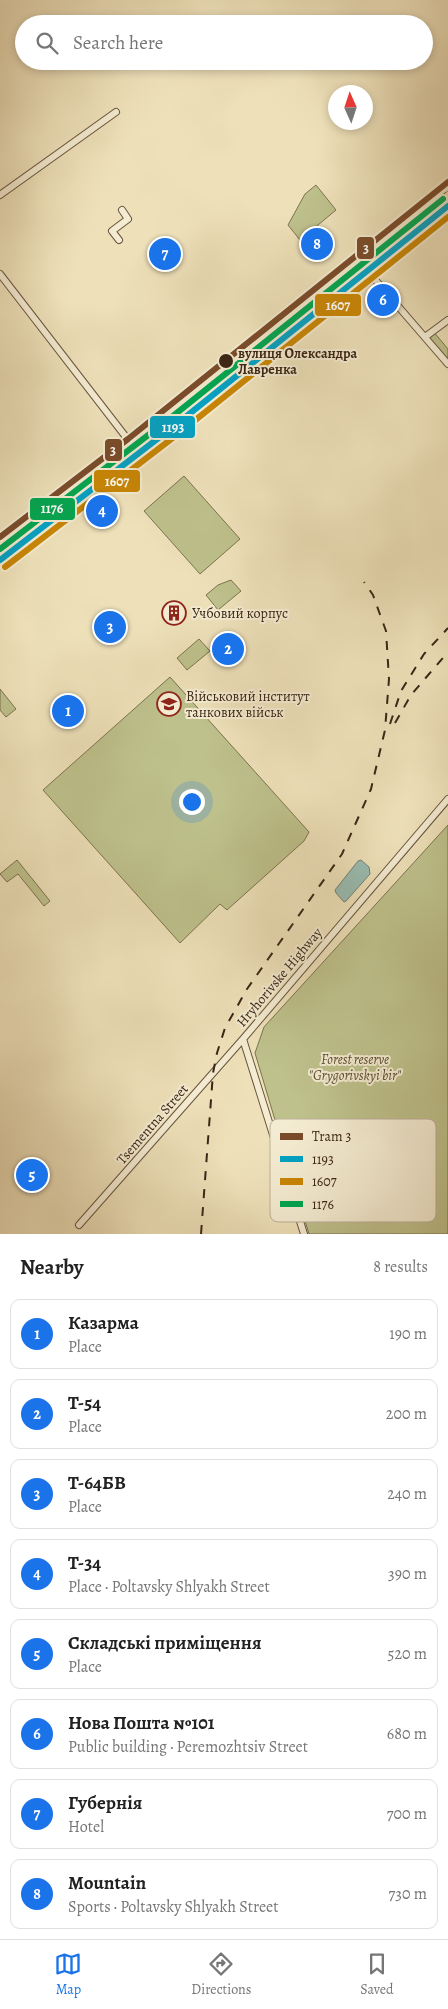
<!DOCTYPE html>
<meta charset="utf-8">
<style>
:root{--surface:#fff;--page:#f6f6f6;--text:#222;--muted:#767676;--line:#e0e0e0;--accent:#1a73e8}
body{margin:0;font-family:Alegreya,serif;background:var(--page);color:var(--text)}
.compass{position:absolute;left:328px;top:85px;width:45px;height:45px;border-radius:50%;background:var(--surface);box-shadow:0 2px 8px #0003;rotate:357deg}
.you{position:absolute;left:191px;top:801px;width:18px;height:18px;margin:-12px;border:4px solid #fff;border-radius:50%;background:#1a73e8;box-shadow:0 0 0 8px #1a73e833}
.badge{display:grid;place-items:center;width:32px;height:32px;border-radius:50%;background:var(--accent);color:#fff;font-size:16px;font-weight:700}
.pin{position:absolute;translate:-50% -50%;border:2px solid #fff;box-shadow:0 1px 5px #0006}
.list{margin:0;padding:0;list-style:none}
h2{display:flex;justify-content:space-between;align-items:center;height:65px;margin:0;padding:0 20px;font-size:21px}
h2 small{font-size:16px;font-weight:400;color:var(--muted)}
.list li{display:grid;grid-template-columns:32px 1fr auto;gap:15px;align-items:center;box-sizing:border-box;height:70px;margin:0 10px 10px;padding:0 10px;border:1px solid var(--line);border-radius:10px}
.list b{display:block;font-size:19px;white-space:nowrap}
.list p{margin:0;font-size:16px;white-space:nowrap;color:var(--muted)}
.list em{font-size:16px;font-style:normal;color:var(--muted)}
.icon{flex:none;width:28px;height:28px;fill:none;stroke:currentColor;stroke-width:2;stroke-linecap:round;stroke-linejoin:round}
.map{position:relative;flex:none;width:448px;height:1234px;overflow:hidden}
.search{position:absolute;background:var(--surface);box-shadow:0 2px 8px #0003;left:15px;right:15px;top:15px;height:55px;display:flex;align-items:center;gap:12px;box-sizing:border-box;padding:0 18px;border-radius:28px;color:var(--muted);font-size:19px}
.sheet{height:705px;background:var(--surface)}
nav{display:flex;justify-content:space-around;align-items:center;box-sizing:border-box;height:70px;border-top:1px solid var(--line);background:var(--surface);font-size:14px;color:var(--muted)}
nav a{display:grid;justify-items:center;gap:2px}
nav .on{color:var(--accent)}
.map>svg:first-child{display:block}
</style>
<div class="map">
<svg width="448" height="1234" viewBox="0 0 448 1234">
<rect width="100%" height="100%" fill="#eee1ba"/>
<filter id="stains"><feTurbulence type="fractalNoise" baseFrequency=".004" numOctaves="4"/><feColorMatrix values="0 0 0 0 .2 0 0 0 0 .09 0 0 0 0 .02 0 0 0 .5 -.17"/></filter>
<radialGradient id="worn" r=".72"><stop offset=".6" stop-color="#630" stop-opacity="0"/><stop offset="1" stop-color="#630" stop-opacity=".3"/></radialGradient>
<!-- green -->
<path fill="#bec18c" stroke="#7c7350" d="M316,185L336,210L300,240L288,225L305,194Z
M433,331L448,349V364L425,337Z
M184,476L240,539L200,574L144,511Z
M231,580L241,591L218,610L206,595L218,585Z
M199,639L210,651L187,670L177,658Z
M170,677L309,832L304,841L227,910L220,904L180,943L43,790Z
M0,689L16,709L6,717L0,710Z
M448,825V1234H309L255,1053L264,1027Z
M17,860L50,901L44,906L18,874L7,882L0,874Z"/>
<!-- water -->
<path fill="#99bdb3" stroke="#738074" d="M361,860L369,867L370,874L346,901L344,902L336,893L335,890L358,861Z"/>
<g fill="none" stroke-linecap="round" stroke-linejoin="round">
<!-- minor casing -->
<g stroke="#67543e" stroke-width="8">
<path id="minor" d="M0,195L116,112
M119,240L112,231L128,219L122,210
M365,268L448,364
M0,274L136,450
M425,337L448,320
M243,1039L304,1234
M79,1225L243,1039L448,799"/>
</g>
<!-- major casing -->
<g stroke="#3a2515" stroke-width="9">
<path id="major" d="M0,550L173,418L448,196
M0,560L178,423L448,206"/>
</g>
<!-- minor -->
<use href="#minor" stroke="#f4ecd2" stroke-width="6"/>
<!-- major -->
<use href="#major" stroke="#eee1ba" stroke-width="8"/>
<!-- rail -->
<path stroke="#3a2515" stroke-width="2" stroke-dasharray="9 9" stroke-linecap="butt" d="M395,723L411,695L448,652
M390,724L401,691L424,654L448,628
M201,1234L213,1073L217,1053L225,1028L247,989L342,854L371,789L385,730L389,679L386,631L373,595L364,582"/>
<!-- bus-1 casing -->
<g stroke="#f4ecd2" stroke-width="10">
<path id="bus-1" d="M0,560L178,423L448,206"/>
</g>
<!-- bus-2 casing -->
<g stroke="#f4ecd2" stroke-width="10">
<path id="bus-2" d="M5,567L183,430L448,217"/>
</g>
<!-- bus-3 casing -->
<g stroke="#f4ecd2" stroke-width="10">
<path id="bus-3" d="M0,549L173,416L443,199"/>
</g>
<!-- bus-1 -->
<use href="#bus-1" stroke="#03a2c5" stroke-width="6"/>
<!-- bus-2 -->
<use href="#bus-2" stroke="#c88605" stroke-width="6"/>
<!-- bus-3 -->
<use href="#bus-3" stroke="#00a651" stroke-width="6"/>
<!-- tram-1 casing -->
<g stroke="#f4ecd2" stroke-width="10">
<path id="tram-1" d="M0,537L128,439L448,182"/>
</g>
<!-- tram-1 -->
<use href="#tram-1" stroke="#7a4b2a" stroke-width="6"/>
</g>
<!-- icons -->
<defs>
<g id="building-ring" transform="scale(1.25)"><circle r="9.5" fill="#f4ecd2" stroke="#8f2418" stroke-width="1.5"/><path d="M-4-6H4V6H1V3H-1V6H-4ZM-2.5-4.3h1.7v1.8h-1.7ZM.8-4.3h1.7v1.8H.8ZM-2.5-1h1.7V.8h-1.7ZM.8-1h1.7V.8H.8Z" fill="#8f2418"/></g>
<g id="university-ring" transform="scale(1.25)"><circle r="9.5" fill="#f4ecd2" stroke="#8f2418" stroke-width="1.5"/><path d="M0-5L7-2L0 1L-7-2ZM-4 1L0 2.5L4 1V4Q0 6-4 4Z" fill="#8f2418"/></g>
</defs>
<g fill-rule="evenodd">
<use href="#building-ring" x="174" y="613"/>
<use href="#university-ring" x="169" y="704"/>
</g>
<!-- markers -->
<circle fill="#3a2515" stroke="#f4ecd2" stroke-width="2" cx="226" cy="361" r="8"/>
<g text-anchor="middle" stroke-width="4" stroke-linejoin="round" paint-order="stroke">
<!-- stop labels -->
<g font-size="14" font-weight="bold" fill="#3a2515" stroke="#f4ecd2" text-anchor="start">
<text x="238" y="358">вулиця Олександра<tspan x="238" dy="16">Лавренка</tspan></text>
</g>
<!-- poi labels -->
<g font-size="14" fill="#3a2515" stroke="#f4ecd2" text-anchor="start">
<text x="192" y="618">Учбовий корпус</text>
<text x="186" y="701">Військовий інститут<tspan x="186" dy="16">танкових військ</tspan></text>
</g>
<!-- street labels -->
<g font-size="14" fill="#3a2515" stroke="#f4ecd2">
<text transform="translate(279 977) rotate(-50)" y="5">Hryhorivske Highway</text>
<text transform="translate(152 1124) rotate(-49)" y="5">Tsementna Street</text>
</g>
<!-- park labels -->
<g font-size="14" font-style="italic" fill="#5b4c33" stroke="#f4ecd2">
<text x="355" y="1064">Forest reserve<tspan x="355" dy="16">"Grygorivskyi bir"</tspan></text>
</g>
</g>
<!-- legend -->
<rect x="270" y="1119" width="166" height="103" rx="8" fill="#f4ecd2" stroke="#bcb099" stroke-width="1"/>
<rect x="280" y="1133" width="23" height="7" fill="#7a4b2a"/>
<rect x="280" y="1156" width="23" height="6" fill="#03a2c5"/>
<rect x="280" y="1178" width="23" height="7" fill="#c88605"/>
<rect x="280" y="1201" width="23" height="6" fill="#00a651"/>
<g font-size="14" fill="#3a2515">
<text x="312" y="1141">Tram 3</text>
<text x="312" y="1164">1193</text>
<text x="312" y="1186">1607</text>
<text x="312" y="1209">1176</text>
</g>
<g stroke="#f4ecd2" stroke-width="2">
<rect x="356" y="236" width="19" height="24" rx="5" fill="#7a4b2a"/>
<rect x="314" y="293" width="48" height="24" rx="5" fill="#c88605"/>
<rect x="149" y="415" width="47" height="24" rx="5" fill="#03a2c5"/>
<rect x="104" y="438" width="19" height="24" rx="5" fill="#7a4b2a"/>
<rect x="93" y="469" width="48" height="24" rx="5" fill="#c88605"/>
<rect x="29" y="497" width="47" height="24" rx="5" fill="#00a651"/>
</g>
<g font-size="14" text-anchor="middle" font-weight="bold" fill="#fff">
<text x="366" y="253">3</text>
<text x="338" y="310">1607</text>
<text x="173" y="432">1193</text>
<text x="113" y="455">3</text>
<text x="117" y="486">1607</text>
<text x="52" y="513">1176</text>
</g>
<rect width="100%" height="100%" filter="url(#stains)"/>
<rect width="100%" height="100%" fill="url(#worn)"/>
</svg>
<svg class="compass" viewBox="-18 -18 36 36"><path d="M0-13l5 13h-10z" fill="#e53935"/><path d="M0 13l5-13h-10z" fill="#767676"/></svg>
<div class="you"></div>
<div class="pin badge" style="left:68px;top:711px">1</div>
<div class="pin badge" style="left:228px;top:649px">2</div>
<div class="pin badge" style="left:110px;top:627px">3</div>
<div class="pin badge" style="left:102px;top:511px">4</div>
<div class="pin badge" style="left:32px;top:1175px">5</div>
<div class="pin badge" style="left:383px;top:300px">6</div>
<div class="pin badge" style="left:165px;top:254px">7</div>
<div class="pin badge" style="left:317px;top:244px">8</div>
<div class="search"><svg class="icon" aria-label="search" viewBox="0 0 24 24"><circle cx="10" cy="10" r="6"/><path d="M15 15l6 6"/></svg>Search here</div>
</div>
<section class="sheet">
<h2>Nearby<small>8 results</small></h2>
<ul class="list">
<li><span class="badge">1</span><div><b>Казарма</b><p>Place</p></div><em>190 m</em></li>
<li><span class="badge">2</span><div><b>Т-54</b><p>Place</p></div><em>200 m</em></li>
<li><span class="badge">3</span><div><b>Т-64БВ</b><p>Place</p></div><em>240 m</em></li>
<li><span class="badge">4</span><div><b>T-34</b><p>Place · Poltavsky Shlyakh Street</p></div><em>390 m</em></li>
<li><span class="badge">5</span><div><b>Складські приміщення</b><p>Place</p></div><em>520 m</em></li>
<li><span class="badge">6</span><div><b>Нова Пошта №101</b><p>Public building · Peremozhtsiv Street</p></div><em>680 m</em></li>
<li><span class="badge">7</span><div><b>Губернія</b><p>Hotel</p></div><em>700 m</em></li>
<li><span class="badge">8</span><div><b>Mountain</b><p>Sports · Poltavsky Shlyakh Street</p></div><em>730 m</em></li>
</ul>
</section>
<nav>
<a class="on"><svg class="icon" aria-label="map" viewBox="0 0 24 24"><path d="M3 6l6-2 6 2 6-2v14l-6 2-6-2-6 2zM9 4v14M15 6v14"/></svg>Map</a>
<a><svg class="icon" aria-label="directions" viewBox="0 0 24 24"><path d="M12 3l9 9-9 9-9-9zM9 14v-3h6M13 9l2 2-2 2"/></svg>Directions</a>
<a><svg class="icon" aria-label="saved" viewBox="0 0 24 24"><path d="M7 4h10v16l-5-4-5 4z"/></svg>Saved</a>
</nav>
